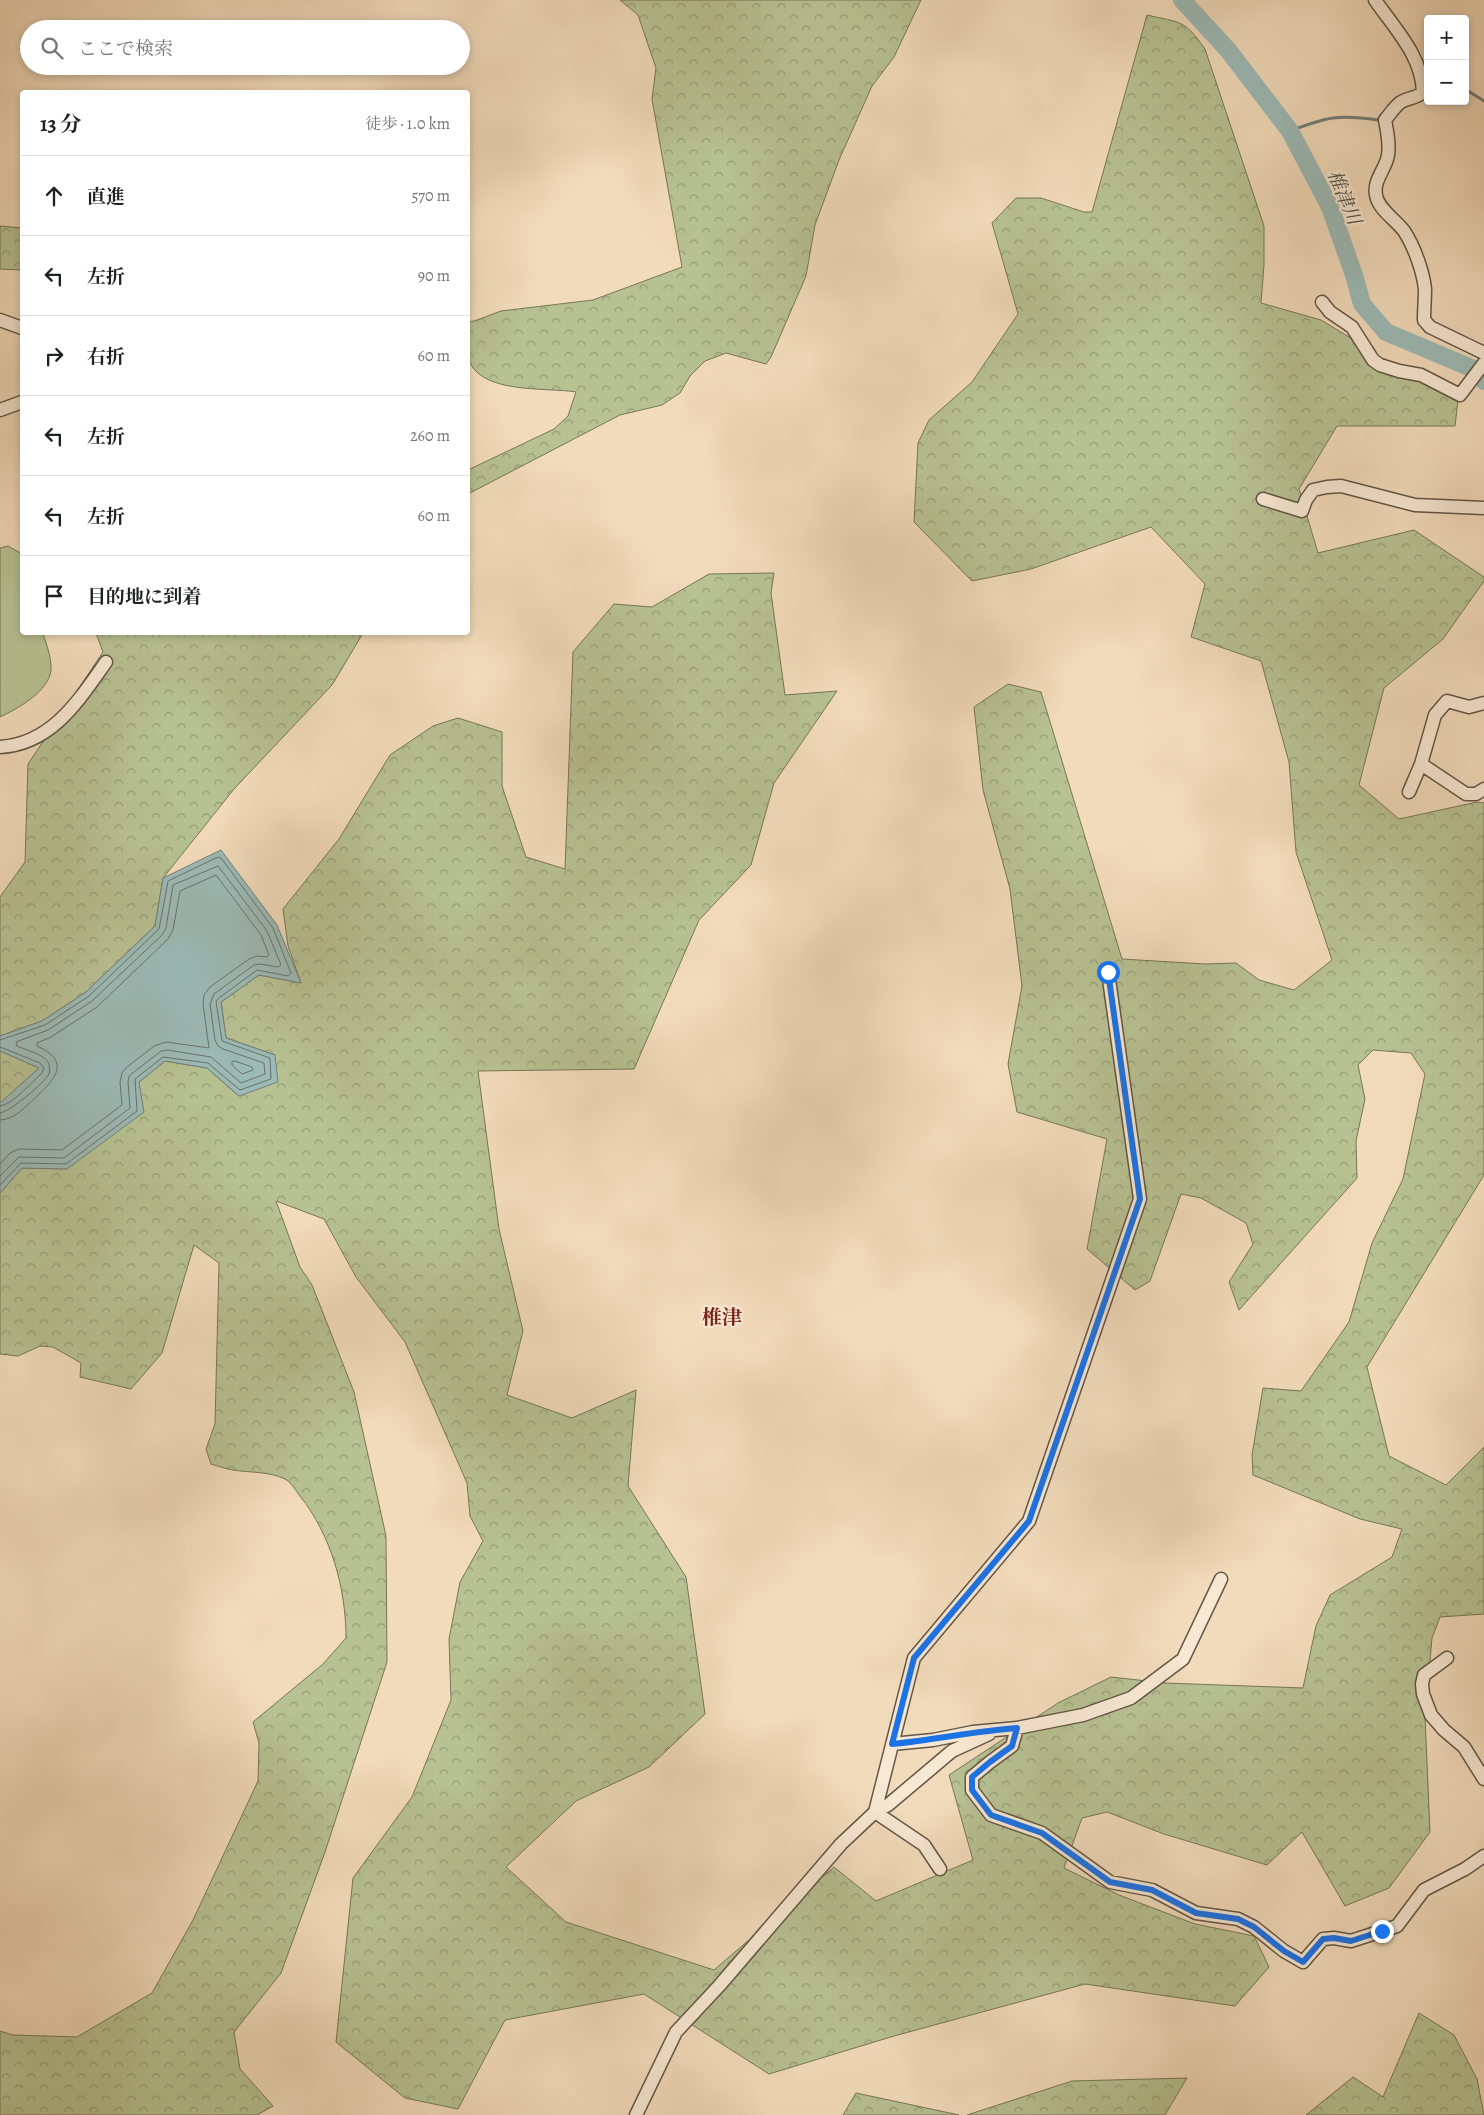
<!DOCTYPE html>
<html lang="ja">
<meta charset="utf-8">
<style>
:root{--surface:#fff;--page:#f2f2f2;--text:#202124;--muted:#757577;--line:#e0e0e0}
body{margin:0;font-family:Alegreya,"Noto Serif JP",serif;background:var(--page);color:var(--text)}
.controls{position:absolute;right:15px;top:15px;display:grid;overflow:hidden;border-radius:5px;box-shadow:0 2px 8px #0003}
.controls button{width:45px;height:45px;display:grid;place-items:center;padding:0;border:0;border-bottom:1px solid var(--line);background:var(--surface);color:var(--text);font:25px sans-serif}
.stop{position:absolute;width:15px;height:15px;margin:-11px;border:4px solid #1a73e8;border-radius:50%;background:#fff}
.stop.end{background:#1a73e8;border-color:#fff;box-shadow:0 1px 5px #0008}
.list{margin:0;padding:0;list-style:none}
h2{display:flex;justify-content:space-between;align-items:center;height:65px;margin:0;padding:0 20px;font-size:21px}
h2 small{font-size:16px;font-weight:400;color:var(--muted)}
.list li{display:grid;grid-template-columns:32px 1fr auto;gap:15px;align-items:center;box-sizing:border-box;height:80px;padding:0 20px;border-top:1px solid var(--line)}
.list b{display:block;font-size:19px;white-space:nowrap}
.list em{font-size:16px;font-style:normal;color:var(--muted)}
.icon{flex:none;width:28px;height:28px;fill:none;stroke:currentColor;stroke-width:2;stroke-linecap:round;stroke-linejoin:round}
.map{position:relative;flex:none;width:1484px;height:2115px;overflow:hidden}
.search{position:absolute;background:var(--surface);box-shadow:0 2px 8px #0003;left:20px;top:20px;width:450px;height:55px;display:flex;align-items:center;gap:12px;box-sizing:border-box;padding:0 18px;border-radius:28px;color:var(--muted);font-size:19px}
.panel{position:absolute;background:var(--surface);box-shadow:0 2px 8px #0003;left:20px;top:90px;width:450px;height:545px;border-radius:5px}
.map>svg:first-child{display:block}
</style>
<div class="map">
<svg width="1484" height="2115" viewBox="0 0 1484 2115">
<defs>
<pattern id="forest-crowns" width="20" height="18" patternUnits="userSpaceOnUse" patternTransform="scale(1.25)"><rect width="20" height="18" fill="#b7c192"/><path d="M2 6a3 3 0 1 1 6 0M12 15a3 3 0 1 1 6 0" fill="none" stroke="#969d77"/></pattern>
</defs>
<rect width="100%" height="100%" fill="#f2dbbb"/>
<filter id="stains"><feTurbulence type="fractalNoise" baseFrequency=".004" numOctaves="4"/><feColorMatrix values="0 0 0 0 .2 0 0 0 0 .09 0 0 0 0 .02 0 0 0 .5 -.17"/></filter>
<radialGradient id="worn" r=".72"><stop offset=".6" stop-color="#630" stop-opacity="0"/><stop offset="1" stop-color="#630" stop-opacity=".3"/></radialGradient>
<!-- grass -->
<path fill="#b7c192" stroke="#767658" d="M8,546L22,554V632L43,633C46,644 54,663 50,675C44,694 17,709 0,717V548Z"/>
<!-- forest -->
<path fill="url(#forest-crowns)" stroke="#767658" d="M620,0H921L894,57L872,86L839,160L815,225L806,276L771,357L766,364L726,353L705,361L690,376L680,393L662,405L620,415L468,494V470L554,429L568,416L576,392C547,387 477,395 468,357C465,347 467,332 468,322L474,321L501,311L593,300L682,267L652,99L656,68L638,15Z
M1147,15C1181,23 1184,19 1205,49L1264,226V265L1261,303L1321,320L1354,340L1369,363L1425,380L1458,400L1455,426H1337L1299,489L1318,553L1414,530L1484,577V581L1443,639L1384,688L1359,785L1399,819L1477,802L1484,803V1175L1367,1367L1389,1456L1446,1485L1484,1447V1614L1440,1617L1432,1638L1425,1717L1430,1832L1389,1888L1345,1906L1302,1832L1267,1865L1164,1834L1107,1812L1082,1818L1064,1868L1119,1895L1195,1924L1254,1936L1269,1967L1235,2006L1085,1984L894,2036L769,2074L644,1994L505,2020L458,2109L405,2098L336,2042L353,1878L412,1797L451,1700L449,1639L460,1582L483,1541L470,1516L467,1483L405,1342L356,1277L324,1219L276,1201L300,1267L312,1285L354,1392L386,1536L387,1662L325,1852L281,1973L234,2032L240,2069L273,2106L257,2115H0V2031L13,2035L77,2037L152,1993L193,1920L258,1781L259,1743L253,1722L323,1664L346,1638C346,1588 331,1535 300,1496C296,1491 291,1482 285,1479C268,1471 251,1473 233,1470C226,1469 218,1466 211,1464L206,1449L215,1424L219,1263L194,1245L162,1353L131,1389L80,1377L81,1363L53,1347L40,1346L18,1356L0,1354V1193L22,1168L67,1169L139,1082L165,1061L207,1068L239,1096L275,1055L226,1038L221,1002L259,975L301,983L288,946L283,909L339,839L390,755L433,726L458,718L502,732V786L526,857L565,869L573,652L614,604L652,607L709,574L774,573L771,593L785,695L837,691L774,783L751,865L699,920L634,1069L478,1071L499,1229L523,1331L507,1395L572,1418L636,1390L628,1486L686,1577L705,1714L649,1767L576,1801L506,1867L566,1922L714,1970L834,1867L876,1901L973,1860L949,1775L1058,1703L1111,1677L1165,1683L1303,1688L1316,1626L1330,1595L1392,1557L1402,1529L1360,1519L1253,1475L1252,1455L1263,1388L1301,1391L1349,1322L1372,1243L1403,1179L1425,1074L1411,1053L1373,1050L1358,1065L1365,1099L1356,1141L1357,1178L1239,1310L1229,1282L1253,1244L1246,1223L1201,1198L1181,1194L1150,1281L1135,1290L1087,1249L1107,1139L1017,1112L1008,1064L1022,986L1010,889L983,790L974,707L1008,684L1041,692L1122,959L1205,964L1236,963L1259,980L1294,990L1332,960L1296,852L1289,762L1261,661L1191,637L1205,584L1151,527L1031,569L972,581L914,522L918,443L929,420L972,382L1018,314L992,223L1016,198H1041L1084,212H1092Z
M0,226L22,228V270L0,269Z
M96,633H363L332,685L234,789L163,878L155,926L86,992L42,1021L0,1036V897L25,862L28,764L103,652Z
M0,1051L40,1068L0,1103Z
M1419,2013L1454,2035L1477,2079L1484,2115H1306L1353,2077L1383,2097Z
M1187,2078L1165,2115H967L1072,2081Z
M856,2093L959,2115H843Z"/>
<!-- water -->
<path fill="#9cbab6" stroke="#72807a" d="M221,850L277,925L301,983L259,975L221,1002L226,1038L275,1055L278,1082L239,1096L207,1068L165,1061L139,1082L144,1112L67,1169L22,1168L0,1193V1103L39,1068L0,1051V1036L42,1021L86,992L155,926L163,878Z"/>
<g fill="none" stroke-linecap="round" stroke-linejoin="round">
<!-- shore -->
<path stroke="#68726a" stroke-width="1" d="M0,1040L45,1025L89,996L159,929L168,881L218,857L221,858L273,928L291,973L288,976L257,970L219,998L216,1001L222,1041L270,1058L271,1079L240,1090L208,1063L163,1057L135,1079L137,1111L66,1164L21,1163L0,1185
M0,1047L40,1063L44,1068L42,1073C32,1082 12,1105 0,1106
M235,1061L252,1067L253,1070L242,1074L232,1065V1062Z
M0,1113C10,1112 44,1083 49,1074C50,1070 50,1066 48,1062C43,1054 26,1050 17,1046L16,1042L48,1030L92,1001L162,935L166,928L173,885L218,866L267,931L281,965L278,967L260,964L254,965L214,994L210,1004L215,1040L218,1046L223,1049L264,1063L265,1074L241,1083L211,1057L167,1050L161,1051L129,1076L128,1082L130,1108L64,1158L19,1157L0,1176
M0,1120C14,1120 25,1107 35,1098C55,1079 72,1062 37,1046V1043L51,1037L97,1007L168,939L173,930L180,891L216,875L261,935L269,955L267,957L257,956L249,959L210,987L204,995L203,1004L209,1048L166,1042L154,1046L127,1067L122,1073L120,1082L122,1105L62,1150L19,1149L10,1153L0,1164"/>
<!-- stream -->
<path stroke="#72807a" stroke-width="3" d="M1465,89L1484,101
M1290,131C1327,117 1338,114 1378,120L1381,115"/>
<!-- river -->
<path stroke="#9cbab6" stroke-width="18" d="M1182,0L1228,50L1290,131L1330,207L1354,275L1362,304L1386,332L1476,370L1484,381"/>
<!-- minor casing -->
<g stroke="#645646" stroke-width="15">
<path id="minor" d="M1375,0C1395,29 1422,56 1423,92C1416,99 1409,97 1401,102C1395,106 1390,114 1385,120C1387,131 1390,143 1388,155C1386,169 1373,180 1376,195C1378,209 1396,220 1404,231C1414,246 1423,271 1425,289C1425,299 1424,310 1424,320L1430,327L1484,353
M1322,302L1330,312L1352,327L1373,360L1380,365L1399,371L1421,375L1460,395L1484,363
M0,320L22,328
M0,410L22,402
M1263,499L1302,511L1306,500L1313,490L1327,487L1341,486L1415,505L1484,508
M0,747C52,744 79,700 106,662
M1421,764L1466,794H1476L1484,789
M1409,792L1421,764L1435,715L1447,701L1469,707L1484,703
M1447,1658L1424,1675L1422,1684L1423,1694L1431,1715L1444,1730L1464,1747L1484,1779
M1017,1728L1012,1746L990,1762L972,1777V1790L991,1815L1042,1833L1110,1882L1152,1890L1196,1913L1238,1919L1254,1927L1284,1951L1303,1962L1323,1939L1334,1938L1351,1941L1397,1926L1424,1890L1465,1869L1484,1856
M892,1744L933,1740L973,1732L1017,1728L1083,1715L1131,1698L1183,1659L1221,1579
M875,1812L888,1805L952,1751L989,1734
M875,1812L924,1845L940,1869
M636,2115L676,2032L719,1986L841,1844L875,1812L914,1658L1029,1521L1140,1199L1108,972"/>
</g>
<!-- minor -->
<use href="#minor" stroke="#f7e8d3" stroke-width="12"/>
</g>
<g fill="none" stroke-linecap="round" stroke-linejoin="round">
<!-- route -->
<path stroke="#1a73e8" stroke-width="6" d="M1108,972L1140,1199L1029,1521L914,1658L892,1744C934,1740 975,1731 1017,1728L1012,1746L990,1762L972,1777V1790L991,1815L1042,1833L1110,1882L1152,1890L1196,1913L1238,1919L1254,1927L1284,1951L1303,1962L1323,1939L1334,1938L1351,1941L1382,1931"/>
</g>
<g text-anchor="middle" stroke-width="4.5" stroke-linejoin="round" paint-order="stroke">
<!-- water labels -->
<g font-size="19" font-style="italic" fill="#4e4e45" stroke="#f7e8d3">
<text transform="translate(1345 197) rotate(67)" y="7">椎津川</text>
</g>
<!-- quarter labels -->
<g font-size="20" font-weight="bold" fill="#7a1f14" stroke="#f7e8d3">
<text x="722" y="1324">椎津</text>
</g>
</g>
<rect width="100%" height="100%" filter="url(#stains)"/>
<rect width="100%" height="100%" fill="url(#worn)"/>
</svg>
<div class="controls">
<button>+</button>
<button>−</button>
</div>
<div class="stop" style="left:1108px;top:972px"></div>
<div class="stop end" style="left:1382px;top:1931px"></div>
<div class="search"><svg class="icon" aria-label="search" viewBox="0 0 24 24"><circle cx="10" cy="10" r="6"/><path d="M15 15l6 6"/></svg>ここで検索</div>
<section class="panel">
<h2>13 分<small>徒歩 · 1.0 km</small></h2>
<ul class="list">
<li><svg class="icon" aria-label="ahead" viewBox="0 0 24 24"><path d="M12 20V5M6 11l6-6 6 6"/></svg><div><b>直進</b></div><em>570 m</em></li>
<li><svg class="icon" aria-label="left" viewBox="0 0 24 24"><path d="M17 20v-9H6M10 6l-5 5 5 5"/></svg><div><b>左折</b></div><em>90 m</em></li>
<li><svg class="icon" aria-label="right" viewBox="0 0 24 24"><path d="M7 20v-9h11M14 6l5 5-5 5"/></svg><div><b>右折</b></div><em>60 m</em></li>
<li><svg class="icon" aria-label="left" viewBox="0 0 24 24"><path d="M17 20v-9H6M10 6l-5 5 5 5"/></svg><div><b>左折</b></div><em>260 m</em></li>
<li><svg class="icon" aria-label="left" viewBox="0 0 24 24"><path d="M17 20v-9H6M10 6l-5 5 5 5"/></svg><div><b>左折</b></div><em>60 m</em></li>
<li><svg class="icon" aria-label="arrive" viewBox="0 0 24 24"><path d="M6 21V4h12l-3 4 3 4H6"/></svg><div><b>目的地に到着</b></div></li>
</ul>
</section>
</div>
